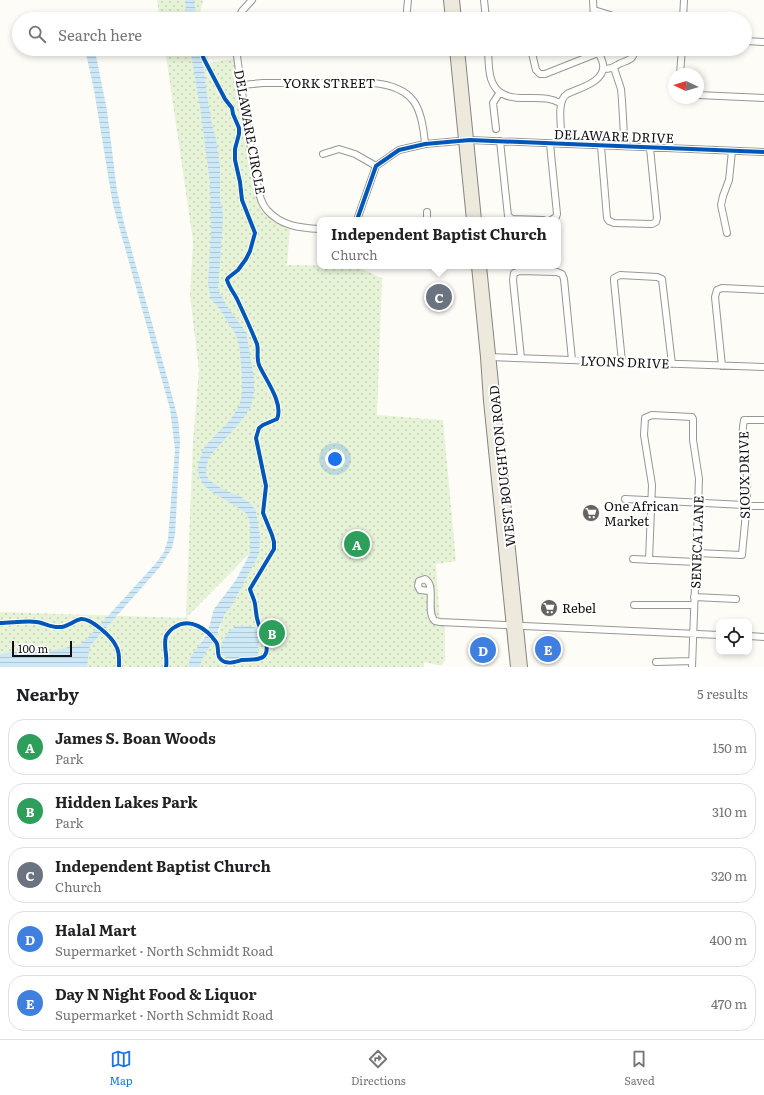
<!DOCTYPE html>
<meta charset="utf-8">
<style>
:root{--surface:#fff;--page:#f2f2f2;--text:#202124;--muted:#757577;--line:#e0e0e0;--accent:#1a73e8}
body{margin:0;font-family:Literata,serif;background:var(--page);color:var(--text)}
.controls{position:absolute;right:12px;bottom:12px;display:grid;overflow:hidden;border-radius:8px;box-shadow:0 2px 6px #0003}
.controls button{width:36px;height:36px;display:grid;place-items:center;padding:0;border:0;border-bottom:1px solid var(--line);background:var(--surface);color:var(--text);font:20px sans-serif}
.compass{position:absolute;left:668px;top:68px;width:36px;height:36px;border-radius:50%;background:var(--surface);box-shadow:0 2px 6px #0003;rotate:274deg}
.scale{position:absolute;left:12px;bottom:10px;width:60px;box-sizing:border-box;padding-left:4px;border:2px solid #111;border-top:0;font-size:11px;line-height:14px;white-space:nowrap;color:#111;-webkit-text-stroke:3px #fff;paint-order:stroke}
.you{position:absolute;left:335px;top:459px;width:14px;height:14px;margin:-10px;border:3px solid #fff;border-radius:50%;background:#1a73e8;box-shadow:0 0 0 6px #1a73e833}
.badge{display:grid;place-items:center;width:26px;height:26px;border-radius:50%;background:var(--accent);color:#fff;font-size:13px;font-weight:700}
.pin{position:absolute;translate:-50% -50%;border:2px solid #fff;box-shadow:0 1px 4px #0006}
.popup{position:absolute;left:317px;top:217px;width:244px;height:52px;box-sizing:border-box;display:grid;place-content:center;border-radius:8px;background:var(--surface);filter:drop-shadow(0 1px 3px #0005);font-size:13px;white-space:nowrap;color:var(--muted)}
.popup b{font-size:15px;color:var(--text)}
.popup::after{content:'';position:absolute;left:50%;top:100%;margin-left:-8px;border:8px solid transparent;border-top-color:var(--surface)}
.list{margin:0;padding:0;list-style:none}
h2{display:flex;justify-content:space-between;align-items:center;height:52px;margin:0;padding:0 16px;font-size:17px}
h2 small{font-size:13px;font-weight:400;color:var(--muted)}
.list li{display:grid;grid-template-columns:26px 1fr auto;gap:12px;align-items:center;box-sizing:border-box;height:56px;margin:0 8px 8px;padding:0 8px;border:1px solid var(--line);border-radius:16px}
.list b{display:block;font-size:15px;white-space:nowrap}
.list p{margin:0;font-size:13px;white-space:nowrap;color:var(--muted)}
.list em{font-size:13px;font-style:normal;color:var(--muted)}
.icon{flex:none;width:22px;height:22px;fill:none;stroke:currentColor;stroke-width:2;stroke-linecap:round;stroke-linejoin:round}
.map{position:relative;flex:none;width:764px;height:667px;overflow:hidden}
.search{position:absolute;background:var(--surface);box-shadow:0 2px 6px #0003;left:12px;right:12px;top:12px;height:44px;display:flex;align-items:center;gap:10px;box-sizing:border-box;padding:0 14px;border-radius:22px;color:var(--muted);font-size:15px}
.sheet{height:372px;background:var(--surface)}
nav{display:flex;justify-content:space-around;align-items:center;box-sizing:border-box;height:56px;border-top:1px solid var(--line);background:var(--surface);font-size:11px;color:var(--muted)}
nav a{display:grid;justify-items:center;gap:2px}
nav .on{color:var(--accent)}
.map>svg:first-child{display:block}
</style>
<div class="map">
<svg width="764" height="667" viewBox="0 0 764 667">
<defs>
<pattern id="park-dots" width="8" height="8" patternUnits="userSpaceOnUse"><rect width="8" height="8" fill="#e7f3d7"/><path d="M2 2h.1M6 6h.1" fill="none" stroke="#c5cfb8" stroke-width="1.8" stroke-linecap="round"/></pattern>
<pattern id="water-rules" width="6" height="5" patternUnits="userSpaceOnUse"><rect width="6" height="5" fill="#cde8f7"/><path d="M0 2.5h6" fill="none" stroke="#afc6d3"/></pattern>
</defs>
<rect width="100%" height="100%" fill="#fdfcf7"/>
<!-- park -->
<path fill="url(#park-dots)" d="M157,0H203L200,14L201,19H160Z
M165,49H206L209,63L234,59L256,191C260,208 273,222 290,228L287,265L354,266L382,278L377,415L443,420L456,561L436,564L440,625L445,626V660L442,665H437L424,662V667H199L206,652L218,635L222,621L260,536L256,511L249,519L250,529V553L186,618L207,628L190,667H0V612L186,618L193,442L199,370L190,296L193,241Z"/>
<!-- water -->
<path fill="url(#water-rules)" d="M185,0H194L197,19H187Z
M85,49H95V51L107,110L117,191L124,223L169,384L178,419L180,441L175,535L172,548L160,567L90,646L89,650L87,667H0V654L39,649L51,651L79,645L87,639L156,563L164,552L168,539L175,450L170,409L113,205L94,90Z
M190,49H199L204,70L207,95L212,125L216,139L220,167V201L222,206L223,218L218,290L229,309L246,332L254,378V392L251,406L243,419L209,457L206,468V474L209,480L222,489L241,497L250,503L256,511L260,536L259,553L256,560L232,605L225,614L218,630V635L206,652L199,667H188L191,656L203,640L208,631L214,609L236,580L250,553V529L249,519L245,512L217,495L208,489L203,484L199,476L198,466L202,452L206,445L230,420L239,406L242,395V374L239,344L235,333L218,307L211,299L208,284L211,233L210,183L200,107Z
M237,626H248L257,628L259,635L258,655L257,657H243L231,660L221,654C218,645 229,628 237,626Z"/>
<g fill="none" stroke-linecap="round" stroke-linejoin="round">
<!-- minor casing -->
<g stroke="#979795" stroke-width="8">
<path id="minor" d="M484,0L486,19
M593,0L594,19
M407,10L408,0
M594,10L623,19
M238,19L242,11L252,0
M683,19L684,0
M745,41L764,42
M236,49C240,77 244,105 248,134C250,145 253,155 255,167C258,182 257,198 267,210C281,226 300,228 320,229
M488,49C489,65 487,88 505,95C514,99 524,98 533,98C543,98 551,98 560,103
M531,49L536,70L540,74H545L598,53
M614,68L621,89L622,101L624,135
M603,69C611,69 612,68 619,64C628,60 634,60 635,49
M680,74L682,49
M242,85L263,83H373C414,87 422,106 425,144
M698,95L764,98
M496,129L493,103L500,92
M500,141L508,216L512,219L543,220
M550,144L557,214L556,217L551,220
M561,144C563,130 555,102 567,94C579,88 606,82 603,64C602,59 599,54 597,49
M601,146L607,218L609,221L614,223L652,224L656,222L657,218L650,148
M323,154L339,149L355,154L376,166
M427,212V220
M358,217L376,166L399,150L425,144L470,140L764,152
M727,233L721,205L723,196L729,180L732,151
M488,357L764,367
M521,358L513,280L514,273L520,271L557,272L562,274L564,279L572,360
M622,362L614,281V278L620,275L657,277L662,279L672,364
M722,366L715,297L717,290L722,288L764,290
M625,499L764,506
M696,553L742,555C744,530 748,504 747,478C746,459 740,440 744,420H764
M633,559L696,562
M649,560L652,485L644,435L645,418L652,415L692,417L693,419V440L699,479L692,667
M430,591L420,590L418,586L419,581L425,579C437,585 425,612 435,621L440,622L719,635
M694,597L736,599
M634,605H694
M749,636L764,637
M656,662L692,661"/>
</g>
<!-- major casing -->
<g stroke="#858482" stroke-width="10">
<path id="major" d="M448,0L450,19
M455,0L457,19
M454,49L471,220
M460,49L477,220
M476,266L485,357L488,401L515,667
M482,266L523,667"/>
</g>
<!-- minor -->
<use href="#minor" stroke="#fffffe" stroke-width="6"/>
<!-- major -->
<use href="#major" stroke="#ede9dc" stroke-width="8"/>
<!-- cycleway casing -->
<g stroke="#fff" stroke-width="6">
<path id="cycleway" d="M358,217L376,166L399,150L425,144L470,140L764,152
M0,623C11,623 27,620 37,622C44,623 50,627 58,627C67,628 72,621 81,619C91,618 112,637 116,646C120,652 119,660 119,667
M166,667C168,657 163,646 166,636C168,633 171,629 175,627C190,617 207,629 216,642C219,646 217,652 219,657C225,666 234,662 242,660C248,659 257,661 263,657C273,649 260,630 258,622C256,616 256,610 255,604C254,598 251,594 250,589L274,549V542L272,535L263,513L266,486L256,438L259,428L263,425L277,419C284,403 265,379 259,365C256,358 259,351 257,344C251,329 244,314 237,299C234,293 229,287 227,280L228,278L238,270L246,259L250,251L255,233L242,200L240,182L235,160V149L239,134V128L233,114L232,108L225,99L205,61L203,57L202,49"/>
</g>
<!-- cycleway -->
<use href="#cycleway" stroke="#0057b8" stroke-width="4"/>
</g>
<!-- icons -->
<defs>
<g id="supermarket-disc" transform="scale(0.9)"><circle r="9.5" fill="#646362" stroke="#fff"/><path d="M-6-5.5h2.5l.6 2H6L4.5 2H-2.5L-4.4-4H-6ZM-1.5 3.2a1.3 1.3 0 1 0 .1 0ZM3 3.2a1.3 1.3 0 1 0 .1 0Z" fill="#fff"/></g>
</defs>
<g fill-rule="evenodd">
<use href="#supermarket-disc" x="591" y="513"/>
<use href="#supermarket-disc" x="549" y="608"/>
</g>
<g text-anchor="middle" stroke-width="4" stroke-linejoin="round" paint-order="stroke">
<!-- street labels -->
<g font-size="13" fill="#111" stroke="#fff">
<text x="329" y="88">YORK STREET</text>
<text transform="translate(250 132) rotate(80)" y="5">DELAWARE CIRCLE</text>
<text transform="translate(614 136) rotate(2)" y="5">DELAWARE DRIVE</text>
<text transform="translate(625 362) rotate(2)" y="5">LYONS DRIVE</text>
<text transform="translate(502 466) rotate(-96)" y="5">WEST BOUGHTON ROAD</text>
<text transform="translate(744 475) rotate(-91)" y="5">SIOUX DRIVE</text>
<text transform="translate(697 542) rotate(-88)" y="5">SENECA LANE</text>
</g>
<!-- poi labels -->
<g font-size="13" fill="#111" stroke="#fff" text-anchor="start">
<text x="604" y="511">One African<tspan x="604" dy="15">Market</tspan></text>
<text x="562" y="613">Rebel</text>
</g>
</g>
</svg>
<div class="controls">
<button><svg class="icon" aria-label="locate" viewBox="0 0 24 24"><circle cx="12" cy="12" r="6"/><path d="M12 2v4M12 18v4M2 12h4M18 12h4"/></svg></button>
</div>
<svg class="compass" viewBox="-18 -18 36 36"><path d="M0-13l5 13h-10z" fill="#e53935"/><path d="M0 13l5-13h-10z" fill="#757577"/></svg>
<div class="scale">100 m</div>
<div class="you"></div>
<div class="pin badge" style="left:357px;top:544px;background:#2e9e5b">A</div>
<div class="pin badge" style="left:272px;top:633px;background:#2e9e5b">B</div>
<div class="pin badge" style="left:439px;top:297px;background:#6b7280">C</div>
<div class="popup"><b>Independent Baptist Church</b>Church</div>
<div class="pin badge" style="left:483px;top:650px;background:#3f7fe0">D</div>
<div class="pin badge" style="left:548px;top:649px;background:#3f7fe0">E</div>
<div class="search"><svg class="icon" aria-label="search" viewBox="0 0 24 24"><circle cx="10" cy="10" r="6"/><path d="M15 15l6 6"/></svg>Search here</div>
</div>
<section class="sheet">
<h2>Nearby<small>5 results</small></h2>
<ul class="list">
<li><span class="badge" style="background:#2e9e5b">A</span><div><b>James S. Boan Woods</b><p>Park</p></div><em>150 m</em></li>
<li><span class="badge" style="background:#2e9e5b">B</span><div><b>Hidden Lakes Park</b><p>Park</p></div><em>310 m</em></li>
<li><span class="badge" style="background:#6b7280">C</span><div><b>Independent Baptist Church</b><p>Church</p></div><em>320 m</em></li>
<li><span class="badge" style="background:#3f7fe0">D</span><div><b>Halal Mart</b><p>Supermarket · North Schmidt Road</p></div><em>400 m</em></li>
<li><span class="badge" style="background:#3f7fe0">E</span><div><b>Day N Night Food &amp; Liquor</b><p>Supermarket · North Schmidt Road</p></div><em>470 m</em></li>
</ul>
</section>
<nav>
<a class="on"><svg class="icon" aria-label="map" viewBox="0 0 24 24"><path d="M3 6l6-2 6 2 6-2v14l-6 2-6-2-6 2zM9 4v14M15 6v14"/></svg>Map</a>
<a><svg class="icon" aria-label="directions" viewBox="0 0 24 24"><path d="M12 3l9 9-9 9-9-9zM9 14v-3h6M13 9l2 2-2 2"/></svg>Directions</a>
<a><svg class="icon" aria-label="saved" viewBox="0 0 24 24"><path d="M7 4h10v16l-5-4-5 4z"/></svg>Saved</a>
</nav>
